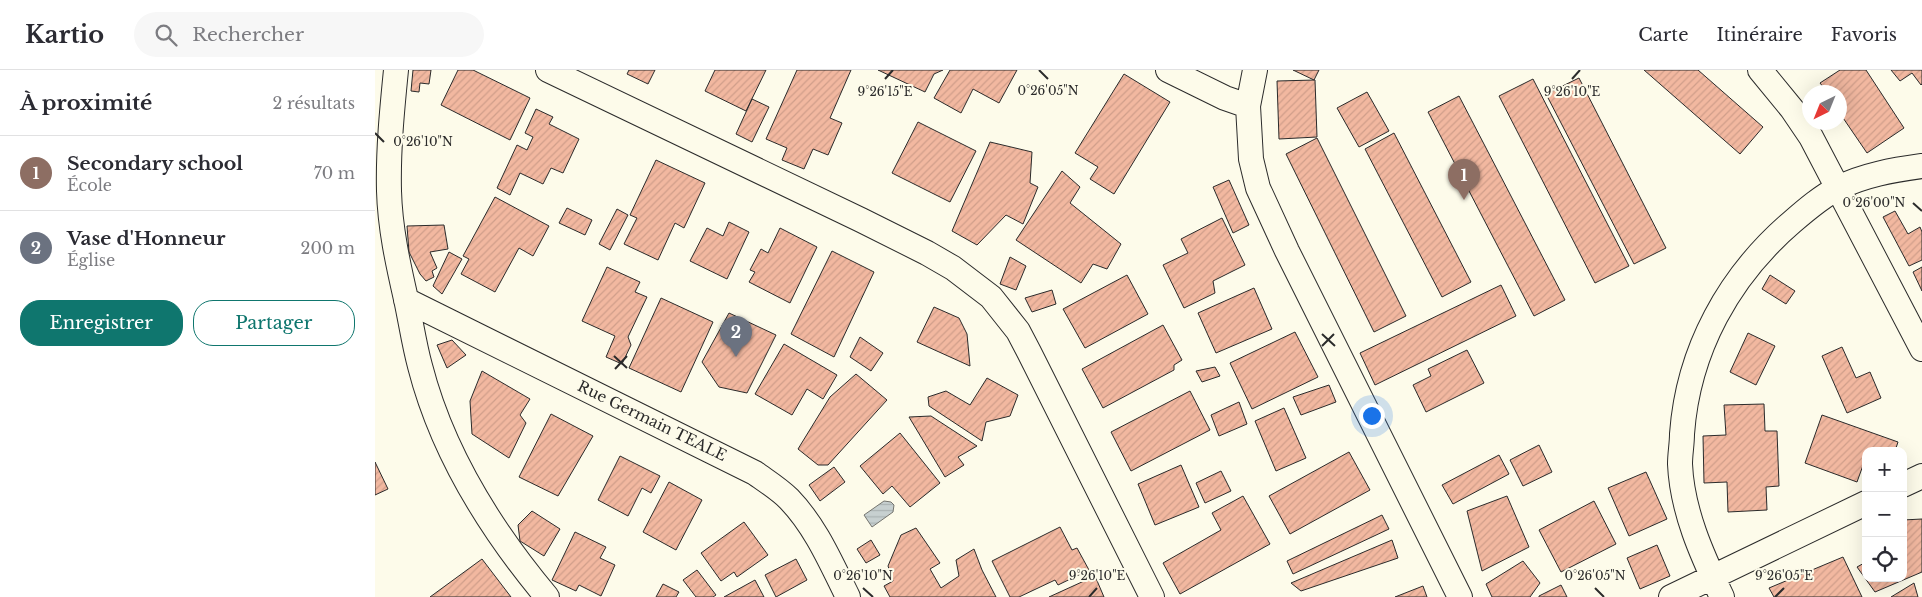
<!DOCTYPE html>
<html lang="fr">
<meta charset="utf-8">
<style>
:root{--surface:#fff;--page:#f7f7f7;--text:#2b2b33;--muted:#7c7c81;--line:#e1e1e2;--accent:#0f766e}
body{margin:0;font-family:"Libre Baskerville",serif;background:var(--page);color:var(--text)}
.controls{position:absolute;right:15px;bottom:15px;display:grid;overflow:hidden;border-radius:10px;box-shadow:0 5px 20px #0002}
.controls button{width:45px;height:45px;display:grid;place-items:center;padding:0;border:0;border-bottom:1px solid var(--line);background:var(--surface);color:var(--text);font:25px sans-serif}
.compass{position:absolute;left:1427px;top:15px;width:45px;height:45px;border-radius:50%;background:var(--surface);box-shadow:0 5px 20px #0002;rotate:223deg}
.you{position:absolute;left:996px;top:345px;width:18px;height:18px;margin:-12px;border:4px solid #fff;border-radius:50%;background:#1a73e8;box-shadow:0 0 0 8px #1a73e833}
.badge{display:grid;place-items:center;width:32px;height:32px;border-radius:50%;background:var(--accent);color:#fff;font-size:16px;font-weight:700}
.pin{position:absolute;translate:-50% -41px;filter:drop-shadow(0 1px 2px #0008)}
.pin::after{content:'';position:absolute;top:26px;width:18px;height:15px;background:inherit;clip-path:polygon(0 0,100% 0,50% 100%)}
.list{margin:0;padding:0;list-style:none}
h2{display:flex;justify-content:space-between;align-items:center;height:65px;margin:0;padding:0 20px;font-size:21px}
h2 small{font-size:16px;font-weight:400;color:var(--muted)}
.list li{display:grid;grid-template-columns:32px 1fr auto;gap:15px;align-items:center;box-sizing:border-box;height:75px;padding:0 20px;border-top:1px solid var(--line)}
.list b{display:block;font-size:19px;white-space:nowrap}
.list p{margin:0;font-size:16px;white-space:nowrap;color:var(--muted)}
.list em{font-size:16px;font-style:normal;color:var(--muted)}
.actions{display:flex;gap:10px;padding:15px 20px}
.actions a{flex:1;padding:11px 0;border:1px solid var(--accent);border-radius:20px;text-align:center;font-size:18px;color:var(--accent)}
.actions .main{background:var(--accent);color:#fff}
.icon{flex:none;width:28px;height:28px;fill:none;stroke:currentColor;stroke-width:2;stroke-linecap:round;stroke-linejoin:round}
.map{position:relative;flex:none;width:1547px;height:527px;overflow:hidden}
header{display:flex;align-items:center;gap:30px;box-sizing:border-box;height:70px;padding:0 25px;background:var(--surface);border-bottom:1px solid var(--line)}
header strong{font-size:24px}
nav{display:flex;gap:28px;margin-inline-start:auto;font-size:18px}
.search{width:350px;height:45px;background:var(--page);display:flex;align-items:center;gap:12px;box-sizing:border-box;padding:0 18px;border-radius:28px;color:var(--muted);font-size:19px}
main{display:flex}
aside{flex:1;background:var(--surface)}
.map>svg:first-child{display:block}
</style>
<header>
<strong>Kartio</strong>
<div class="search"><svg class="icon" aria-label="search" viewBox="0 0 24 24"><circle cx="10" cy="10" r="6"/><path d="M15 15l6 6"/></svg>Rechercher</div>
<nav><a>Carte</a><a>Itinéraire</a><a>Favoris</a></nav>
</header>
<main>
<aside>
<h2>À proximité<small>2 résultats</small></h2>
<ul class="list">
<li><span class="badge" style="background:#8d6e63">1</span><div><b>Secondary school</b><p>École</p></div><em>70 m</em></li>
<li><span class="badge" style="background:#6b7280">2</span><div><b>Vase d'Honneur</b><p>Église</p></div><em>200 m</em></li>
</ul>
<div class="actions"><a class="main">Enregistrer</a><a>Partager</a></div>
</aside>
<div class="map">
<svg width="1547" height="527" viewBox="0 0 1547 527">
<defs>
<pattern id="water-rules" width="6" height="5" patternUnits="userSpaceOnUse" patternTransform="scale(1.25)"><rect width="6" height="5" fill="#c7d0d0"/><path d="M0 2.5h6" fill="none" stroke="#abb3b3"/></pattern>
<pattern id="building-hatch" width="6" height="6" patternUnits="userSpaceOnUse" patternTransform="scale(1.25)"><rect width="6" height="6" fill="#f2b8a0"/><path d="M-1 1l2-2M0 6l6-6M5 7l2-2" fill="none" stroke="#d09e8a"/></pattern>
</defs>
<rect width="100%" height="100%" fill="#fdfbea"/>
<!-- water -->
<path fill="url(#water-rules)" stroke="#74746e" d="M509,431L516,432L519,435L518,442L497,457L489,445Z"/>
<!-- building -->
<path fill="url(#building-hatch)" stroke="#2b2b2b" d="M38,0H56L54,14L45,13L44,22L36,21Z
M83,0H98L155,28L135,70L66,35Z
M254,0H280L273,14L252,4Z
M340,0H391L371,41L330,21Z
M422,0H476L455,48L467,53L453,85L438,79L429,99L407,90L412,78L391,69Z
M503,0H568L559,4L550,22Z
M575,0H642L624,33L598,19L586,43L559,28Z
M918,0H944L939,10Z
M1269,0H1323L1388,57L1365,84Z
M1465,0H1491L1529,58L1492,83L1464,42V22H1452L1445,13Z
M1516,0H1547V14L1546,15L1537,3L1525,11Z
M749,4L795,32L739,124L715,109L723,97L700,83Z
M1204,8L1291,178L1259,194L1171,24Z
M1158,9L1254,196L1220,213L1124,26Z
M940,10L942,67L904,69L902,11Z
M992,22L1014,61L984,77L962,38Z
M1084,26L1190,230L1159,246L1053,42Z
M377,29L394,37L377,72L361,64Z
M161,39L178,47L174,54L204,69L188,103L176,98L168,114L145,103L135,125L122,118L142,75L152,80L158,67L150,63Z
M543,52L601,81L575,132L517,103Z
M1019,63L1096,212L1067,227L990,79Z
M942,68L1031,246L999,262L911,84Z
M615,72L657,82L655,113L663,117L648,154L631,145L602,175L577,161Z
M281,90L330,113L309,158L300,153L283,190L249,174L262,148L255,145Z
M687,101L705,117L695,133L746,174L732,199L718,194L706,213L641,170Z
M854,110L874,155L858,163L838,117Z
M120,127L174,156L158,186L144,178L120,222L86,204L94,189L88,186Z
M192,138L217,150L210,165L184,153Z
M242,139L253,145L235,180L224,174Z
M1520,141L1533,164L1545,157L1547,162V190L1534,196L1508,147Z
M847,148L870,195L838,211L840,223L809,238L788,195L813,183L806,169Z
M354,152L374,162L352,209L315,191L332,158L348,166Z
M69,155L73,179L55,182L62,198L57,201L59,207L51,211L45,204L34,182L32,156Z
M405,158L442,177L415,233L374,212L380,202L375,200L386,179L393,183Z
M457,181L499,202L459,287L416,264Z
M74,182L87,189L67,224L58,216Z
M635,187L651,196L641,220L625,214Z
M232,197L265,212L260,222L272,227L253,267L256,275L247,294L231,287L240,266L207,251Z
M1547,197V221L1538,202Z
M752,205L773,244L710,278L688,239Z
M1395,205L1420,221L1411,234L1387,219Z
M1126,215L1141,246L1000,315L985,283Z
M879,218L897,259L841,283L823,243Z
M677,220L681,234L657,242L650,228Z
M286,228L338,252L306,322L254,298Z
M559,237L584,248L592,264L595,296L542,272Z
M354,243L401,265L372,323L344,317L327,292Z
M788,255L807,290L799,295V300L728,338L707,299Z
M920,262L943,307L877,339L855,293Z
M1373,263L1400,276L1381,315L1355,302Z
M485,267L508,283L496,301L475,287Z
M77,270L91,285L72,298L62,275Z
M409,274L462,305L448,329L432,319L417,345L380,324Z
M1467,277L1481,308L1495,302L1506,328L1472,343L1447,286Z
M1092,280L1109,313L1051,342L1038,315L1056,306L1053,299Z
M840,297L845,306L827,312L821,301Z
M107,301L155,329L145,345L151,353L134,388L97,364L95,331Z
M481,304L512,330L453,395H443L423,379L455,327Z
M612,308L643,325L635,346L611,352L607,371L554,336L553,327L571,321L595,335Z
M954,315L961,332L926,345L918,327Z
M815,321L835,360L756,401L736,362Z
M864,332L872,354L844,366L836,345Z
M1389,334L1390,361H1402L1404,416L1391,417L1392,440L1353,442L1352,412L1329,413L1328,366L1351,365L1349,335Z
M909,338L931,388L901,401L880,351Z
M176,344L218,366L183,426L144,407Z
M1447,345L1523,372L1520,381H1491V387L1482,412L1430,393Z
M556,346L602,376L583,387L589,395L570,407L534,347Z
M525,363L565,413L535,437L517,416L508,424L485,396Z
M1164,375L1177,402L1148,416L1135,390Z
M974,382L995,420L915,464L894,426Z
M1124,385L1134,404L1078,434L1067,415Z
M245,386L285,406L276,423L267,418L253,446L223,430Z
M0,392L13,419L0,425Z
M806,395L824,437L780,455L763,414Z
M459,397L470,412L445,431L434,415Z
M846,401L856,421L830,433L821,413Z
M1271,402L1292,449L1254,466L1233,418Z
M294,412L327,430L301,480L268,462Z
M868,426L895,474L805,524L788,493L846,460L837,443Z
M1132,426L1154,477L1107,501L1092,441Z
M1219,431L1241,474L1186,502L1164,460Z
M157,441L185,459L169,486L145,471L143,455Z
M1007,445L1014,459L918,504L912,491Z
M1547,449V502L1500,522L1482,497L1491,492V508H1528V450Z
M369,452L393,485L362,507L359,502L346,511L326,483Z
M685,457L697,480L702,478L714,500L683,515L680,510L644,527H635L617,491Z
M541,458L565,493L555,499L566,518L584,506L581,490L599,479L607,500L621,527H515L509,516L518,511L513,496L526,465Z
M200,462L231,477L225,488L240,495L226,526L204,515L201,521L177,510Z
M496,470L505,485L491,493L482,479Z
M1017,470L1023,488L926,521L916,513Z
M1282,475L1295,506L1265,519L1252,488Z
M1468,487L1487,527H1399L1394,518Z
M107,489L136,527H55Z
M421,489L432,510L401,527L390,505Z
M1148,491L1165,513L1155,527H1117L1111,514Z
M322,500L341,525L338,527H321L308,510Z
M720,506L729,527H674Z
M380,510L389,527H349Z
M1539,513L1543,527H1516Z
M288,514L304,522L301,527H281Z
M1186,515L1192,527H1164V526Z
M1048,516L1052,527H1020Z"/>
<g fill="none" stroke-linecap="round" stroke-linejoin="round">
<!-- minor casing -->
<g stroke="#2b2b2b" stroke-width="26">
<path id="minor" d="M21,0C17,40 13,81 14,121C15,158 23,194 31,229C36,252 39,274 45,296C67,382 115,459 172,527
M173,0L486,150L552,183L578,198L616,227L643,261L654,282L777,527
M793,0L850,28L873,36
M880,0L873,36L876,89L883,118L912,181L1085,527
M1385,0L1417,39L1436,67L1547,279
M31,230L380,403C391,411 404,419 414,429C441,457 456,493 473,527
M1528,415L1547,406
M1296,527L1491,433
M1347,527C1327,485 1307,441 1305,394C1305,384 1307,374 1307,364C1313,280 1354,206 1417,152C1432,139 1446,127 1463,118C1489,105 1518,100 1547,96"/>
</g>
<!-- minor -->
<use href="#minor" stroke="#fdfbea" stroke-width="24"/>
</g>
<!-- ticks -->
<path fill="none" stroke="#2b2b2b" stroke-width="2" d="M664,0L673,9M510,9L518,0M1197,9L1205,0M0,63L9,72M1538,133L1547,141M947,264L960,276M947,276L959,264M239,286L252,298M240,299L252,286M488,518L498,527M1220,518L1229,527M714,527L722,518M1400,527L1409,518"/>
<g text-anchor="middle" stroke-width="4" stroke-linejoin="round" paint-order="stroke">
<!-- street labels -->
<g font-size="15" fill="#2b2b2b" stroke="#fdfbea">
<text transform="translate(277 351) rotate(26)" y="5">Rue Germain TEALE</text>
</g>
</g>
<g font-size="12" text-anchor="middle" fill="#2b2b2b" stroke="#fdfbea" stroke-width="4" stroke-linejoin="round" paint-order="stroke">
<text x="673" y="25">0°26'05"N</text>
<text x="510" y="26">9°26'15"E</text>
<text x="1197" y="26">9°26'10"E</text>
<text x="48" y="76">0°26'10"N</text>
<text x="1499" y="137">0°26'00"N</text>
<text x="722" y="510">9°26'10"E</text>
<text x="1409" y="510">9°26'05"E</text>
<text x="488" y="510">0°26'10"N</text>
<text x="1220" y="510">0°26'05"N</text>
</g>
</svg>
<div class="controls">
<button>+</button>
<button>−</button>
<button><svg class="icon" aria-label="locate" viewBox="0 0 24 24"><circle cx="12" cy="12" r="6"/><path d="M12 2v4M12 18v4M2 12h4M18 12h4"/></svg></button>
</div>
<svg class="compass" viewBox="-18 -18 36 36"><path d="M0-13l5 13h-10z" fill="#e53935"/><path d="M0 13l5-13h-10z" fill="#7c7c81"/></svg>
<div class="you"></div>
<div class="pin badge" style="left:1089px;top:130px;background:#8d6e63">1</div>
<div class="pin badge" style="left:361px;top:287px;background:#6b7280">2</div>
</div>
</main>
